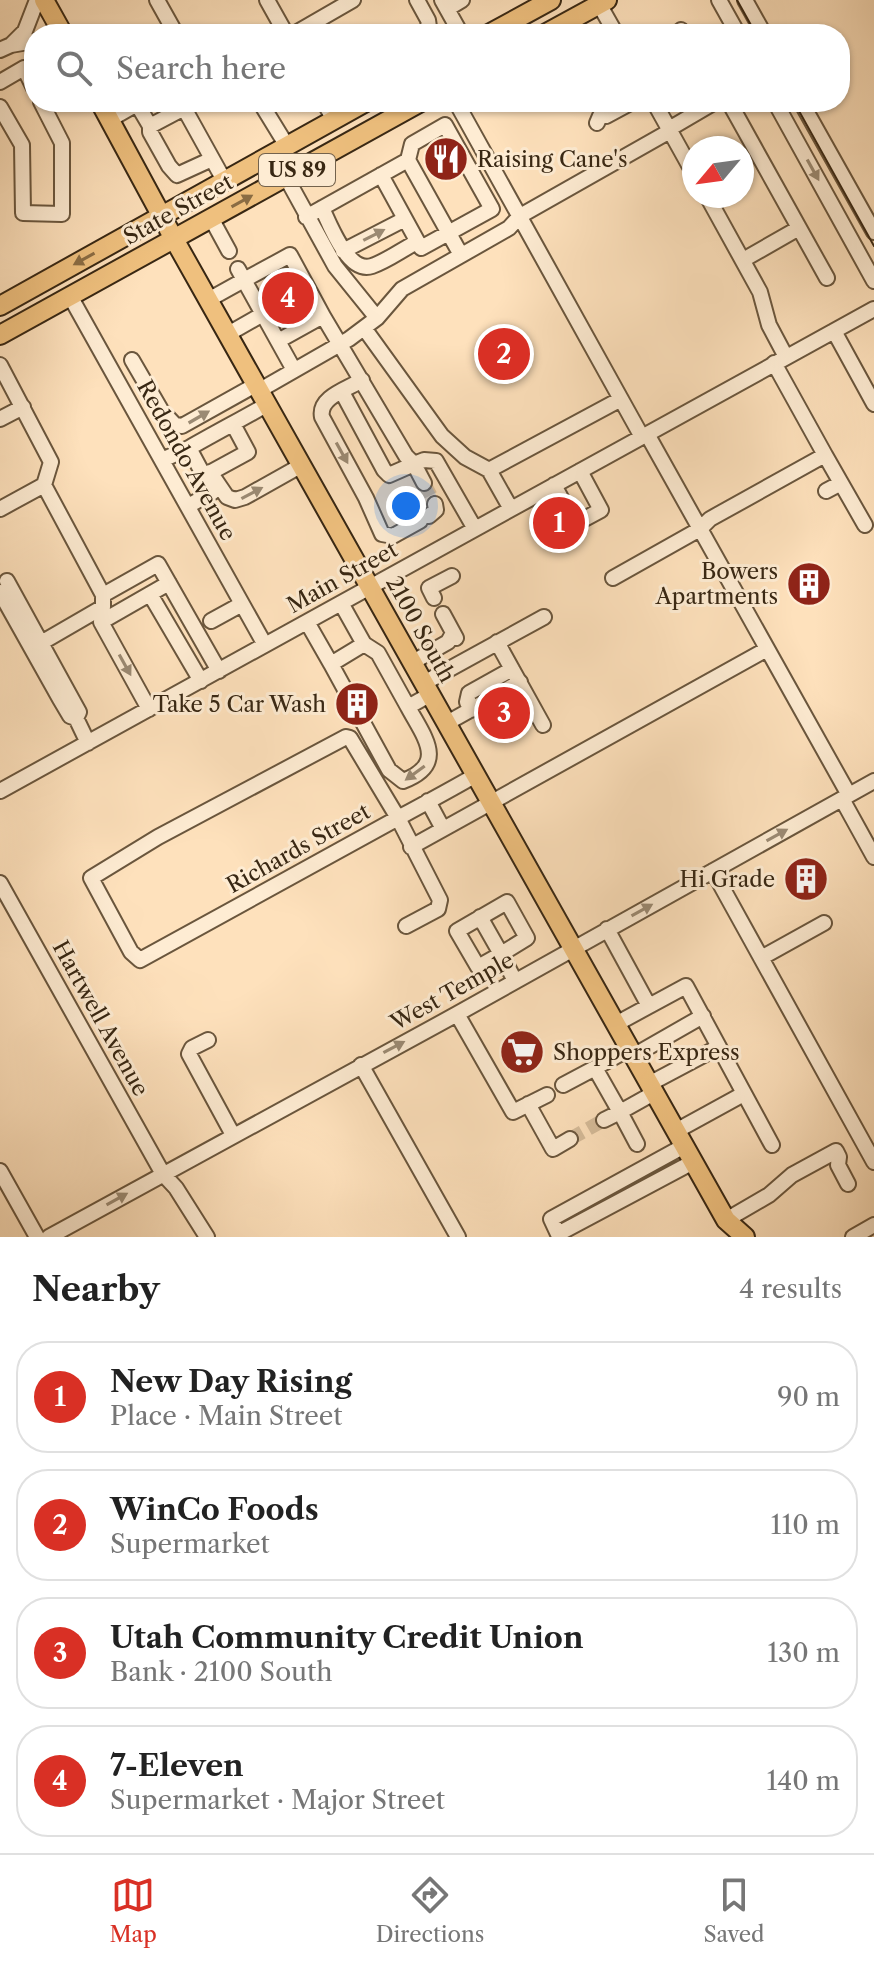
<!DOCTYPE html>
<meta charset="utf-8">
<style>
:root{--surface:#fff;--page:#f6f6f6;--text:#222;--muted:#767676;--line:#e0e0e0;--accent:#d93025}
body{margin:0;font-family:"Libre Caslon Text",serif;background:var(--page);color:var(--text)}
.compass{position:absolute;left:682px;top:136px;width:72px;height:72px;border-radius:50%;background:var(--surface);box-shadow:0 2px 6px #0004;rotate:241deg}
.you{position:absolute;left:406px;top:506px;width:28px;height:28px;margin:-20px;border:6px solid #fff;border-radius:50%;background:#1a73e8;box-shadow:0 0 0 12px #1a73e833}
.badge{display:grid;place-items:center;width:52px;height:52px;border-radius:50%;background:var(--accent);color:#fff;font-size:26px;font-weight:700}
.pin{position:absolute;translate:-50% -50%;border:4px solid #fff;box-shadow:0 2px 8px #0006}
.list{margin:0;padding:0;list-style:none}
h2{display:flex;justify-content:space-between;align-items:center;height:104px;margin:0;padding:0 32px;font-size:34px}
h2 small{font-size:26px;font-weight:400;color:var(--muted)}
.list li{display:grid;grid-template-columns:52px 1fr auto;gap:24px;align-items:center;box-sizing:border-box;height:112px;margin:0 16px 16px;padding:0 16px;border:2px solid var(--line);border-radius:32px}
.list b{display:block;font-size:30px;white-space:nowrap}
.list p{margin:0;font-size:26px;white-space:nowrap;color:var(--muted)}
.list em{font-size:26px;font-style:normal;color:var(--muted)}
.icon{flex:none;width:44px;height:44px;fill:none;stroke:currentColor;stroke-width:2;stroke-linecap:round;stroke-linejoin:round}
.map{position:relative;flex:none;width:874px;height:1237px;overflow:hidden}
.search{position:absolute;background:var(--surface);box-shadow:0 2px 6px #0004;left:24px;right:24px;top:24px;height:88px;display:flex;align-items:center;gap:20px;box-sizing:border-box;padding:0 28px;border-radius:32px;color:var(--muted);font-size:30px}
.sheet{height:616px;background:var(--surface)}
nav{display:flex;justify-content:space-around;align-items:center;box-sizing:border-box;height:112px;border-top:2px solid var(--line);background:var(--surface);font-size:22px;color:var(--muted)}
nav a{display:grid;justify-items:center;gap:4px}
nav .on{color:var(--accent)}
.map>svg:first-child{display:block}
</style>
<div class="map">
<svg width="874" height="1237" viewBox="0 0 874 1237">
<rect width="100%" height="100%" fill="#fee1bc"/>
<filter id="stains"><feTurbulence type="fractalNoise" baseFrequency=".0025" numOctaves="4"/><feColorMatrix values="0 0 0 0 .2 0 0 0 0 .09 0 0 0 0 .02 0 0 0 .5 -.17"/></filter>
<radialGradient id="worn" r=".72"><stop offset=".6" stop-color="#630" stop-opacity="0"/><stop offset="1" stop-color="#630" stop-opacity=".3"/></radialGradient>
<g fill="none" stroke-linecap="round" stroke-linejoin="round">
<!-- minor-tunnel -->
<path stroke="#d6bc9a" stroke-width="14" stroke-dasharray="14 7" stroke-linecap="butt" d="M424,483L435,504
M570,1139L604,1120"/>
<!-- minor casing -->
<g stroke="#6a563d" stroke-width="18">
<path id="minor" d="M157,0L176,34
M267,0L286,34
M417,0L428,20L430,34
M442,0L461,34
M719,0L738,34
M745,0L764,34
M599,4L616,34
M447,9L462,0
M681,30L683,34
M294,34L353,0
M11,45L25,31L37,0
M0,50L11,45L34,41
M0,82L24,68L34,88
M260,102L287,146
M324,102L334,120
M456,102L642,437
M654,102L694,174
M729,102L827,278
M775,102L874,281
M801,102L874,232
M0,107L22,145L23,213L62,214V143L41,102
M109,120L137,104L150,126L184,108L225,182
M597,123L600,116H606L632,102
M150,126V132L169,166L177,175L212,159
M669,129L715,102
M381,175L421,248L492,209L445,125L412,144L408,160
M286,177L335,266L377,318
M707,196L760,292L769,325L786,357
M322,208C330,225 348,274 372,266C387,261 403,249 417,242
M306,217L408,160L461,255
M211,218L229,251
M343,251L405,219
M743,260L799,228
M238,269L244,280L290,255L323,316
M70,296L265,645
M208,300L244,280L294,370
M364,328L442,436L465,457L489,470L511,509
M834,331L874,404
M228,334L263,314
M278,341L323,316L406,456L414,464L424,460L436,461L475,529
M132,360L161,410L175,425L182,426L257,384
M0,365L51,462L44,485L103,595L158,564L219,671
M362,380C348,389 318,397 322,417L366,498L382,534L393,536L420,521
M260,390L349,339L377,318L402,289L509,228L520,216L670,131
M342,392L384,470L389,475L414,464L424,483
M0,419L23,407
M233,424L248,452L204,476L189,448C215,433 242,419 268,404
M647,434L849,795
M825,455L865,525
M162,460L189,448
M489,470L621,399
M210,472L227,497L235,500L245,497L302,465
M554,485L575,524L601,510L580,471
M826,491L841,483
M188,506L213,492L206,479
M0,509L44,485
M429,516L436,510L435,504
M613,578L700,529L710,519L825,455L774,363
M7,581L79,712L76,718
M0,592L60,699L70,716L76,718L88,743
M150,594L201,681
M434,598L429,588L452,576
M341,603L364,644L378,653L408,707L431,694
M443,614L456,638
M211,621L242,604
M307,622L331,664L364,644
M497,642L543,725
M34,647L103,607V595
M413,662L448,642L453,633
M331,664L389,770L403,781C448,764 424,737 408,707
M424,683L544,617
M149,709L101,622L169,583
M471,710L467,702L469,693L512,669
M447,723L520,682
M0,791L874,309
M842,799L874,857
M428,801L443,829
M411,847L767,649
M713,871L874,1162
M0,883L163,1174L176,1188L207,1237
M480,917L501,954L527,938L507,902L457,931L478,967L501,954L515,981
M406,926L438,909L440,900L398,818L350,738L346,737L158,837L91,878L131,952L140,960L398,818C424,804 450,790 476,775
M607,929L649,1006
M761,958L824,923
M457,1014L513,1112L547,1095
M616,1024L686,986L772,1145
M208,1040L192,1048L189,1054L233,1135
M629,1049L595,1068L620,1112L654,1093
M633,1056L703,1016
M361,1065L458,1237
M649,1084L713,1050
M563,1085L595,1068
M528,1104L553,1149L570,1139
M604,1120L620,1112L637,1144
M676,1131L738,1097
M684,1146L551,1219L558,1234L693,1162
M839,1157L838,1165L848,1184
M0,1171L37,1237
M726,1220L769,1195L792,1175L836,1151L839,1157
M49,1237L457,1014L874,781
M853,1237L874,1225"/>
</g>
<!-- major casing -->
<g stroke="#382713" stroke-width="22">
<path id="major" d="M44,0L63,34
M489,34L551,0
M545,34L607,0
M100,102L174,239L726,1220L745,1237
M0,306L366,102
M0,335L421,102"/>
</g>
<!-- minor -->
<use href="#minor" stroke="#feecd3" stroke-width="14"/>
<!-- major -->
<use href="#major" stroke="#efc07e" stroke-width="18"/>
<!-- tram -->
<path stroke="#382713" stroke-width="2" d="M737,0L756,34
M794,102L874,246"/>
</g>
<!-- one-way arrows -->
<defs><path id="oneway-solid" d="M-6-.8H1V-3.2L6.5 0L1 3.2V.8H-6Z" transform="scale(2)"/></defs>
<g fill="#9b8a73">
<use href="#oneway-solid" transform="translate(813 170) rotate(61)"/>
<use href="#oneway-solid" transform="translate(374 235) rotate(-27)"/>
<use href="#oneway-solid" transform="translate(199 417) rotate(-30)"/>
<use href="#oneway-solid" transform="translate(342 453) rotate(61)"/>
<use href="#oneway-solid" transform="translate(252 493) rotate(-28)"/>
<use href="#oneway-solid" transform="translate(125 665) rotate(61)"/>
<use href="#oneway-solid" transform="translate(415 773) rotate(144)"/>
<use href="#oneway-solid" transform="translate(777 835) rotate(-29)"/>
<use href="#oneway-solid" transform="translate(642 910) rotate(-29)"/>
<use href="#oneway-solid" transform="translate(394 1047) rotate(-28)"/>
<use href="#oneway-solid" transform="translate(117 1199) rotate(-29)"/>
</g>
<g fill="#8a6c43">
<use href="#oneway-solid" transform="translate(242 201) rotate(-29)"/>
<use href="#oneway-solid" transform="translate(84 259) rotate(151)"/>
</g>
<!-- icons -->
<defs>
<g id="restaurant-disc" transform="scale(2.3)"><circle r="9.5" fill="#8f2418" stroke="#feecd3"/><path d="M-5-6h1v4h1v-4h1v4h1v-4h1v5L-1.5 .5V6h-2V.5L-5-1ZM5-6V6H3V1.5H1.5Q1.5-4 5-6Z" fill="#fff"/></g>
<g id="building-disc" transform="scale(2.3)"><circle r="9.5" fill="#8f2418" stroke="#feecd3"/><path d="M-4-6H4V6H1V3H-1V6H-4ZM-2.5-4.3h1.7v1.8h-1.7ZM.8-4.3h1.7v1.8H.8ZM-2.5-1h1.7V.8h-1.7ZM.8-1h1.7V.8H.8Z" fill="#fff"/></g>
<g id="supermarket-disc" transform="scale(2.3)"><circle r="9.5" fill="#8f2418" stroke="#feecd3"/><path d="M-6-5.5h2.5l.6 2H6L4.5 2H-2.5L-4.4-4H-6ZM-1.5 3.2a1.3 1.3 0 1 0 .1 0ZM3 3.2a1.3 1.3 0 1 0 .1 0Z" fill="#fff"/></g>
</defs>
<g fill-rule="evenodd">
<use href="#restaurant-disc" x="446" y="159"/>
<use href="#building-disc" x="809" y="584"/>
<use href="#building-disc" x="357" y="704"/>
<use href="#building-disc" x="806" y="879"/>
<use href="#supermarket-disc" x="522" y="1052"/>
</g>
<g text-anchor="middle" stroke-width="6" stroke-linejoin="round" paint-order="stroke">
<!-- shield labels -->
<rect fill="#feecd3" stroke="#73624d" stroke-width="2" x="259" y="154" width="76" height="32" rx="6"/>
<g font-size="20" font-weight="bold" fill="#382713">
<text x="297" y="177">US 89</text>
</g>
<!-- poi labels -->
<g font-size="22" fill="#382713" stroke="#feecd3" text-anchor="end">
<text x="477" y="167" text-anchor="start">Raising Cane's</text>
<text x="778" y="579">Bowers<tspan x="778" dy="25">Apartments</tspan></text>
<text x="326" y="712">Take 5 Car Wash</text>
<text x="775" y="887">Hi Grade</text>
<text x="553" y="1060" text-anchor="start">Shoppers Express</text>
</g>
<!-- street labels -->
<g font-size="22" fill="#382713" stroke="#feecd3">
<text transform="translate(178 209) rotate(-29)" y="8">State Street</text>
<text transform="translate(187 460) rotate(61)" y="8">Redondo Avenue</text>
<text transform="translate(342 577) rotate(-29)" y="8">Main Street</text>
<text transform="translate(421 629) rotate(61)" y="8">2100 South</text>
<text transform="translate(298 848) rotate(-29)" y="8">Richards Street</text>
<text transform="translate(452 991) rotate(-29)" y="8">West Temple</text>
<text transform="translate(101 1018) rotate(61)" y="8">Hartwell Avenue</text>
</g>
</g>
<rect width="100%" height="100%" filter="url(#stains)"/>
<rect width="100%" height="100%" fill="url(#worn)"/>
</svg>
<svg class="compass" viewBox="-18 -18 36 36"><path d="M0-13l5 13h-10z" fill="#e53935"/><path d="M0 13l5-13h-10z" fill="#767676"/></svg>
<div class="you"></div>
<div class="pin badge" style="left:559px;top:523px">1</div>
<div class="pin badge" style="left:504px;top:354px">2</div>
<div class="pin badge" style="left:504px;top:713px">3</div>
<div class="pin badge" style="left:288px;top:298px">4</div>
<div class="search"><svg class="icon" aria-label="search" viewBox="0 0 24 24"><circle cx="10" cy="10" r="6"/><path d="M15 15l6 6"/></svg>Search here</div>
</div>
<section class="sheet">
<h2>Nearby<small>4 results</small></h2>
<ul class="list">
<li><span class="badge">1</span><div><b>New Day Rising</b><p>Place · Main Street</p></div><em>90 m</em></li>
<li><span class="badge">2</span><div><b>WinCo Foods</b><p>Supermarket</p></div><em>110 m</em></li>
<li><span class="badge">3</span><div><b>Utah Community Credit Union</b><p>Bank · 2100 South</p></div><em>130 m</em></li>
<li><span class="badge">4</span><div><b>7-Eleven</b><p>Supermarket · Major Street</p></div><em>140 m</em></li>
</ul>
</section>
<nav>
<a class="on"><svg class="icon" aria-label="map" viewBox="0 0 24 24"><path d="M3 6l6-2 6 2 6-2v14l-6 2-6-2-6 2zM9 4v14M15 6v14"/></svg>Map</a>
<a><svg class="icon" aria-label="directions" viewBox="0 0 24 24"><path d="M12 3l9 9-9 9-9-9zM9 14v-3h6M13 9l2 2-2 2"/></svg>Directions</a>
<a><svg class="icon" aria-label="saved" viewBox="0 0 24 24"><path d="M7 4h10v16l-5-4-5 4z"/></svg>Saved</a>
</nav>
